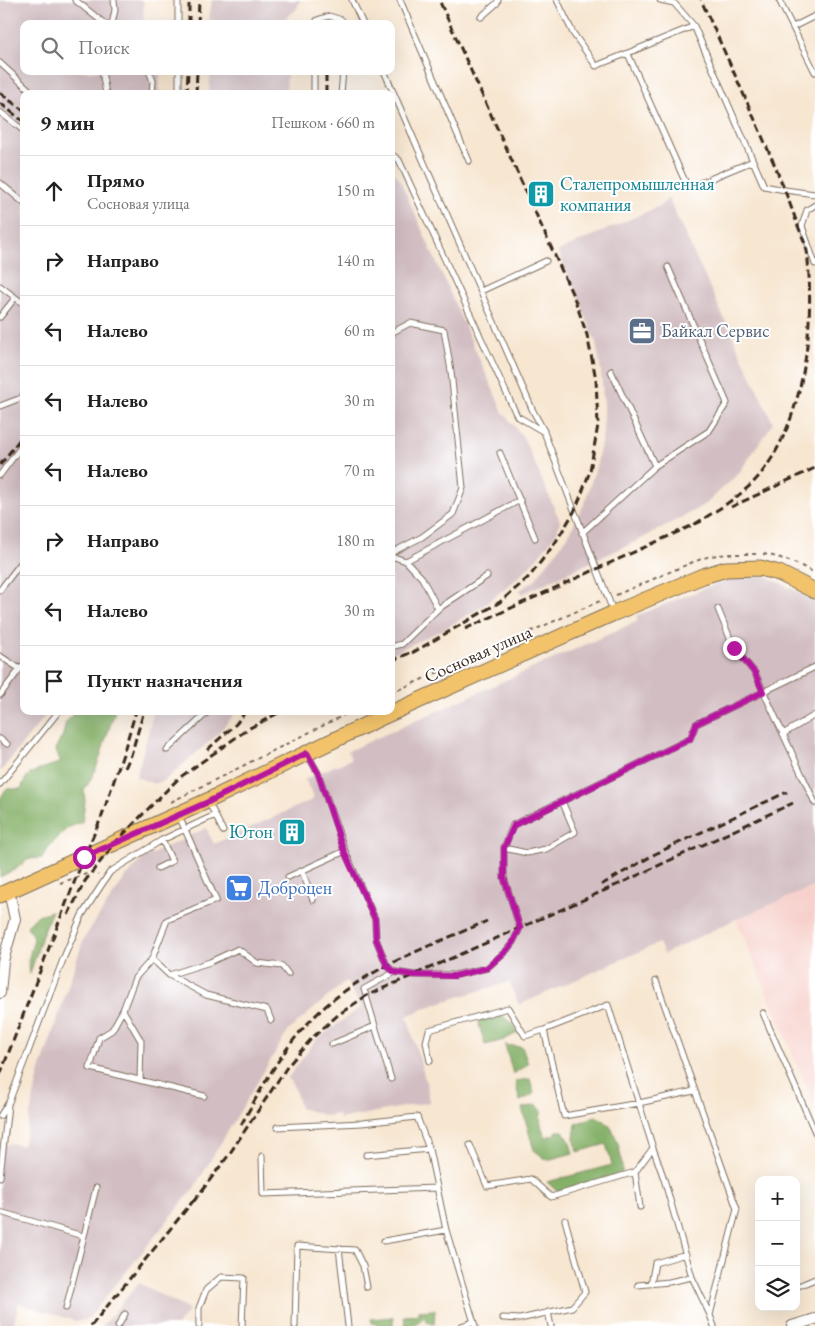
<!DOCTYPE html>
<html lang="ru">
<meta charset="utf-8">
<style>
:root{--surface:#fff;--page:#f6f6f6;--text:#222;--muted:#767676;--line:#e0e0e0}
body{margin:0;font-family:"EB Garamond",serif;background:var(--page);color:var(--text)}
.controls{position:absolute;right:15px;bottom:15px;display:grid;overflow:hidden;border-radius:10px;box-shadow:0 5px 20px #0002}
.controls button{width:45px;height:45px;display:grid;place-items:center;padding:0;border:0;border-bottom:1px solid var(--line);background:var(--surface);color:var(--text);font:25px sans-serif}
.stop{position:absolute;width:15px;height:15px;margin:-11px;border:4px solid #b5179e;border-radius:50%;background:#fff}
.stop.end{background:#b5179e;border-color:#fff;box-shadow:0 1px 5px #0008}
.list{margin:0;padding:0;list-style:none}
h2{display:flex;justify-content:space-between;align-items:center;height:65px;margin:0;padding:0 20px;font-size:21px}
h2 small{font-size:16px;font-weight:400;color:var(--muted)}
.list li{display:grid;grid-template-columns:32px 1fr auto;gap:15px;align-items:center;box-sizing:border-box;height:70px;padding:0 20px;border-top:1px solid var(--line)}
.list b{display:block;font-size:19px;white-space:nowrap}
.list p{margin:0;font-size:16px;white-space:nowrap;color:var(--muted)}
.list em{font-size:16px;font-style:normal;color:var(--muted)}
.icon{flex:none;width:28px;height:28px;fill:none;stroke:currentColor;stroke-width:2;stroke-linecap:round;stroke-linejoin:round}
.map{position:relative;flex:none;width:815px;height:1326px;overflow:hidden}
.search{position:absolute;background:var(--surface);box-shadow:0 5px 20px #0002;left:20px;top:20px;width:375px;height:55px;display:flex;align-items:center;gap:12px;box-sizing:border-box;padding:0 18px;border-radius:10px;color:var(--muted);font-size:19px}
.panel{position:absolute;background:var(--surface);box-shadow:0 5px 20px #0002;left:20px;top:90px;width:375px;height:625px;border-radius:10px}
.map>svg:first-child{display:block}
</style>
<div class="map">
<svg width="815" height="1326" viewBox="0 0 815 1326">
<rect width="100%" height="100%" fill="#fff"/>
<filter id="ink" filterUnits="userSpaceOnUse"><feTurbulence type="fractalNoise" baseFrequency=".02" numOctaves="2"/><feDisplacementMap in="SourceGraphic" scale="10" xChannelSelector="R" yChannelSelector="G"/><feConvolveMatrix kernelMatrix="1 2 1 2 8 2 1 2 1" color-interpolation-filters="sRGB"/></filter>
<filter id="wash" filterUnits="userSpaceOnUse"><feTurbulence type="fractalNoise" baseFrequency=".0096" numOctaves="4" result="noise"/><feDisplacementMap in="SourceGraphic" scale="20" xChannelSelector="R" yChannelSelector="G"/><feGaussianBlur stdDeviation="1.12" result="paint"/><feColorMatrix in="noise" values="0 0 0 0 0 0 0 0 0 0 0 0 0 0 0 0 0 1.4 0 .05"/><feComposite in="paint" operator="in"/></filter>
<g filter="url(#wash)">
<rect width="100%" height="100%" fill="#f7e6d0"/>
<!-- built -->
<path fill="#f7d0cb" d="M815,886V1107L736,919Z"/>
<!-- industrial -->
<path fill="#d2bec2" d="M0,0H143L144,24H24V71H160L159,94H24V711H49L0,772Z
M212,0H300V1L296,10L279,23L288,24H215V21L209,20Z
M211,71H287L286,94H209Z
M391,170L399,178L503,412L523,437L560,521L557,532L538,557L519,577L480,608L444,629L391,654Z
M668,198L773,423L739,473L706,504L637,541L522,594L520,590L534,581L568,536L585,502L597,463L603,433L604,407L601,372L596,343L579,299L558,251L660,206Z
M736,576H766L815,600V886L736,919L664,954L659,943L519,1005L509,982L435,1004L407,1016L426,1082L430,1102L339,1119L338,1114L327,1116L300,1108L295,1089L288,1078L316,1040L361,1007L346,981L288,1031L194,1188L87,1320L75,1321L19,1303L13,1326H0V1143L9,1145L10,1143L23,1146L39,1074L84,938L125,878L144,858L206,828L214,844L314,799L305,779L351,759L348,751L638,621L636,616Z
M154,711H237L215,737L165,780L154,784L136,777Z
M139,1283L189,1310L177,1326H102Z"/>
<!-- forest -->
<path fill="#84b067" stroke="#606d42" d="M77,711H115C112,720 109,729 106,738C100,757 96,774 84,790L85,802L82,822L67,828L51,845L42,858L29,859L16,869L0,877V799L6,789H21C23,785 24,780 27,777C32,770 52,766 61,762L55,749L63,735L66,722Z
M52,911L44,929L30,974L28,961L34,939L27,926L38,915Z
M501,1015L513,1024L517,1033L504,1040L485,1045L478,1021Z
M505,1045L522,1047L528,1064L513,1074Z
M530,1079L534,1094L520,1101L515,1081Z
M537,1105L542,1111C538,1120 542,1128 545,1137L554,1135L557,1131H563L569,1140L573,1153L547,1160L534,1150L522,1108Z
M596,1116C599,1118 604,1120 607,1123C617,1132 623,1159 622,1173L558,1192L547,1182L612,1165L606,1144L578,1152L574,1138L576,1124Z
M435,1310L434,1324L427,1322L424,1317C418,1322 415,1326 407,1326L405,1324L404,1316L418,1315V1311Z
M393,1317V1325L395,1326H382L372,1323L371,1319Z"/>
</g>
<g filter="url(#ink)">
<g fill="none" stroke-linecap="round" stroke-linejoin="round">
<!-- service casing -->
<g stroke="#7d6c5c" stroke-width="7">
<path id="service" d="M75,0L105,24
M178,0V24
M352,0L363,24
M400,0L469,161
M557,0L573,33L596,66L694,26
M660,0L674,3L694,26L764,186L785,190L815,194
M779,0L815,72
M481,17L497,3L498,0
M112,24L115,10L114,0
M316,24L317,20L329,16L342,20L343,24
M793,27L815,16
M628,54L688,188L753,161
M0,63L34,94
M102,71L106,94
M149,71L153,81L152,94
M179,71V94
M314,71V94
M384,71L533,411L544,431
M341,94L343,71
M0,112L24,131
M391,154L399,160L517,416L544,432L613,611
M0,183L24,203
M815,205L807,210L802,226L815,264
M0,286L24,304
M481,291L546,261
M0,317L15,298
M391,336L393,332L410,323L444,330L451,371L463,488L453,514L422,537L391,553
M611,371L655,466
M0,406L21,398L24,394
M500,453L535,538
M0,475L24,443
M582,533L655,466L709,431L727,403L668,267
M391,556L406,561L422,578L438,609
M406,561L520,500
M0,590L24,559
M718,609L734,648L755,673L815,803
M391,647L402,644L438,609L487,576
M0,656L20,669L24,665
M0,695L20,669
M783,734L815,715
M0,739L7,744
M167,750L209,711
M308,755L318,773L345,851L375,919L376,939L387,966L395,972L414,975H455L487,968L507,950L513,942L520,928L504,878V848L513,825L690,739L696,724L815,667
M0,784L59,711
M215,815L223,831
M179,816L216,900L167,920L152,959L135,978L123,1010L112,1030L99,1038L90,1068L204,1096
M504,848L527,853L546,849L575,832L562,801
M158,868L172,861L162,840
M302,871L313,900
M288,877L345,851
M152,959L169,975L206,995L267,1010L271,1020
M169,975L210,962L238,949L257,963L282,966L288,974
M656,981L737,1209L710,1315L714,1326
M123,1010L141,1041L140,1080
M763,1013L815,1132
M332,1044L375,1026
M430,1061L426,1042L429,1030L508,1008L525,1036L544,1030
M391,1079L364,989L395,972
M694,1091L639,1103L564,1116L544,1030L608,1005L653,1148L664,1179L692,1277L710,1315
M0,1116L9,1102L64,957L82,915L110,872L162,840L215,815L209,803
M277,1127L362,1123L417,1117L429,1149L446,1230L475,1326
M470,1145L487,1186L531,1179L551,1197L635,1172
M366,1155L429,1149
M262,1156L263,1194L437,1188
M0,1177L8,1105
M640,1207L635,1172L653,1148
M0,1212L83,1236
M384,1241L446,1230
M339,1248L348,1326
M651,1284L655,1263L686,1254
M638,1285L669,1282L692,1277
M796,1287L815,1279
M66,1308L96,1188
M548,1312L551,1326
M503,1318L520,1319L572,1307L585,1292L565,1220
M118,1326L125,1314
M199,1326V1308L206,1290L221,1277L244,1278L242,1326
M295,1326L297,1246L355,1250L363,1266L367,1287
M461,1326L473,1322"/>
</g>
<!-- minor casing -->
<g stroke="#7d6c5c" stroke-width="12">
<path id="minor" d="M0,993L3,961L15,919L9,891
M792,1326L815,1319"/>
</g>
<!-- primary casing -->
<g stroke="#7d6c5c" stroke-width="17">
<path id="primary" d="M0,895L207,801L380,718L614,613L703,576L726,569L760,568L779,573L815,591"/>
</g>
<!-- path -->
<path stroke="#7d6c5c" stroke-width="2" stroke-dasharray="4 4" stroke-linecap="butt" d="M763,554C782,557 798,564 815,573
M616,595L693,562L710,556L728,554H758
M391,693L600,601
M171,802L352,711
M60,883L92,872L98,875"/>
<!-- service -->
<use href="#service" stroke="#fff" stroke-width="5"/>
<!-- minor -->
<use href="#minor" stroke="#fff" stroke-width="10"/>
<!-- primary -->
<use href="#primary" stroke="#f2c36a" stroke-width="15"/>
<!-- rail -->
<path stroke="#3b2a1e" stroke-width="3" stroke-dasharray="8 4" stroke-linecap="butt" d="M189,24V0
M198,24L199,0
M0,93L24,111
M187,94L188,71
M196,94L197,71
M326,94V71
M0,103L24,122
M0,465L24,434
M731,507L815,468
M695,524C717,510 742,496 759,476C806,419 815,323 807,251C805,242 801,234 798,226C791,206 783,186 775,166C751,110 726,55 701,0
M465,629L702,521
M412,653L500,602L530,576L555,543L574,512L580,498L590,471L598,425L596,379L587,335L575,300L439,0
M391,661L417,650
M207,750L236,724L246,711
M125,768L131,755L144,711
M601,885L655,854L787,792
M68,915L85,881L115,843L146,811L179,778L248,729L282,711
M0,1075L84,857L102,816L123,754L136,711
M241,1125C261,1089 281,1051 310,1021C357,971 426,948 487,921
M194,1201L228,1156L287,1067L312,1038L338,1015L366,996L619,884L793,803
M91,1326L198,1195"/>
</g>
</g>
<g fill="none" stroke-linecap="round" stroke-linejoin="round" filter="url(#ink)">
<!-- route -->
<path stroke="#b5179e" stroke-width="6" d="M84,857L208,802L307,753L318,773L344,851L375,919L376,939L387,966L394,972L414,975L454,976L487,968L507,950L513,942L520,928L504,878V848L514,825L690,739L696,724L763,692L755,673L734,648"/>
</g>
<!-- icons -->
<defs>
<g id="building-square" transform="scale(1.4375)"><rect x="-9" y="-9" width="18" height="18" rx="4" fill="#0f9aa8" stroke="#fff"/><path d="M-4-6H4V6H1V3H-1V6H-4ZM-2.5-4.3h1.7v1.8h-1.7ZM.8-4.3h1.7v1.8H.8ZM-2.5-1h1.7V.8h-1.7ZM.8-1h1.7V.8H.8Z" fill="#fff"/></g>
<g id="office-square" transform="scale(1.4375)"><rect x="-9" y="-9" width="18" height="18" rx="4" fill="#5c6f8a" stroke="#fff"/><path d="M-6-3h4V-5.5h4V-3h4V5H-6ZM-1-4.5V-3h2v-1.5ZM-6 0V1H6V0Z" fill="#fff"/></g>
<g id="supermarket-square" transform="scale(1.4375)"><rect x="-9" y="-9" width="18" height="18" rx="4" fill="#3f7fe0" stroke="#fff"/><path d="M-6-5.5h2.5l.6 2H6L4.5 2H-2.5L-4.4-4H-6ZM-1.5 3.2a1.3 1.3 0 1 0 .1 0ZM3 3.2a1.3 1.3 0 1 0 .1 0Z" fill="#fff"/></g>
</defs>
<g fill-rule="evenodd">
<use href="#building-square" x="541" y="194"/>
<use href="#office-square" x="642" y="331"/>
<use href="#building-square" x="292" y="832"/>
<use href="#supermarket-square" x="239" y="888"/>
</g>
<g text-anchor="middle" stroke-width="4" stroke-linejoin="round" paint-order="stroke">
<!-- culture labels -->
<g font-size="18" fill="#0d838f" stroke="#fff" text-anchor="start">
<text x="560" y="190">Сталепромышленная<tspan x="560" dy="21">компания</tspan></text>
<text x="273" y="838" text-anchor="end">Ютон</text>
</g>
<!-- service labels -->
<g font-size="18" fill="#4e5e75" stroke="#fff" text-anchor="start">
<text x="661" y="337">Байкал Сервис</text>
</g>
<!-- street labels -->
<g font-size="18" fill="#3b2a1e" stroke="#fff">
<text transform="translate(478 654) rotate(-24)" y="6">Сосновая улица</text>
</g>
<!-- shop labels -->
<g font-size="18" fill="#366cbe" stroke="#fff" text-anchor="start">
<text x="258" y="894">Доброцен</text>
</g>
</g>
</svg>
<div class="controls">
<button>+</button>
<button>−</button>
<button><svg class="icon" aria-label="layers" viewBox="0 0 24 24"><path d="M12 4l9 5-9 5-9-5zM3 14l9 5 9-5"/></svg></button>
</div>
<div class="stop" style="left:84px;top:857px"></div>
<div class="stop end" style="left:734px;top:648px"></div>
<div class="search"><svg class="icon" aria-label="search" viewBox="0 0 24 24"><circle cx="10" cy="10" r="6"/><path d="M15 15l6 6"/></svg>Поиск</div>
<section class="panel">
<h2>9 мин<small>Пешком · 660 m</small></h2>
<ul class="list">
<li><svg class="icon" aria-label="ahead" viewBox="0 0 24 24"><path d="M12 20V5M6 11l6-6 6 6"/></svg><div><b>Прямо</b><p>Сосновая улица</p></div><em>150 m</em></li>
<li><svg class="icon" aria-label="right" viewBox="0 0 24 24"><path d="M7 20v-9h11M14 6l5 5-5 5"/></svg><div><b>Направо</b></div><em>140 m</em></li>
<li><svg class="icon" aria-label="left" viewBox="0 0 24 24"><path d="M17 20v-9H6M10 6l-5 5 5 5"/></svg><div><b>Налево</b></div><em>60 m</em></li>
<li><svg class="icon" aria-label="left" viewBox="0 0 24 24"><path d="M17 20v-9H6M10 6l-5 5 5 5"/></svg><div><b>Налево</b></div><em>30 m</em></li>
<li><svg class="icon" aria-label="left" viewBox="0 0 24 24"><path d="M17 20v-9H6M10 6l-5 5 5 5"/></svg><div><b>Налево</b></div><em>70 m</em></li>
<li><svg class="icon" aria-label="right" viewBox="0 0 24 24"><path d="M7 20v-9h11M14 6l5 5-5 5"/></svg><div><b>Направо</b></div><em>180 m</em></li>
<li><svg class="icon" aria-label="left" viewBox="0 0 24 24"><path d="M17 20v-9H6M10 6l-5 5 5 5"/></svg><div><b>Налево</b></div><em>30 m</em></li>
<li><svg class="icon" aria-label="arrive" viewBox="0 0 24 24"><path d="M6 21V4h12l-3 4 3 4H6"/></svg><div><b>Пункт назначения</b></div></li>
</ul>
</section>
</div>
